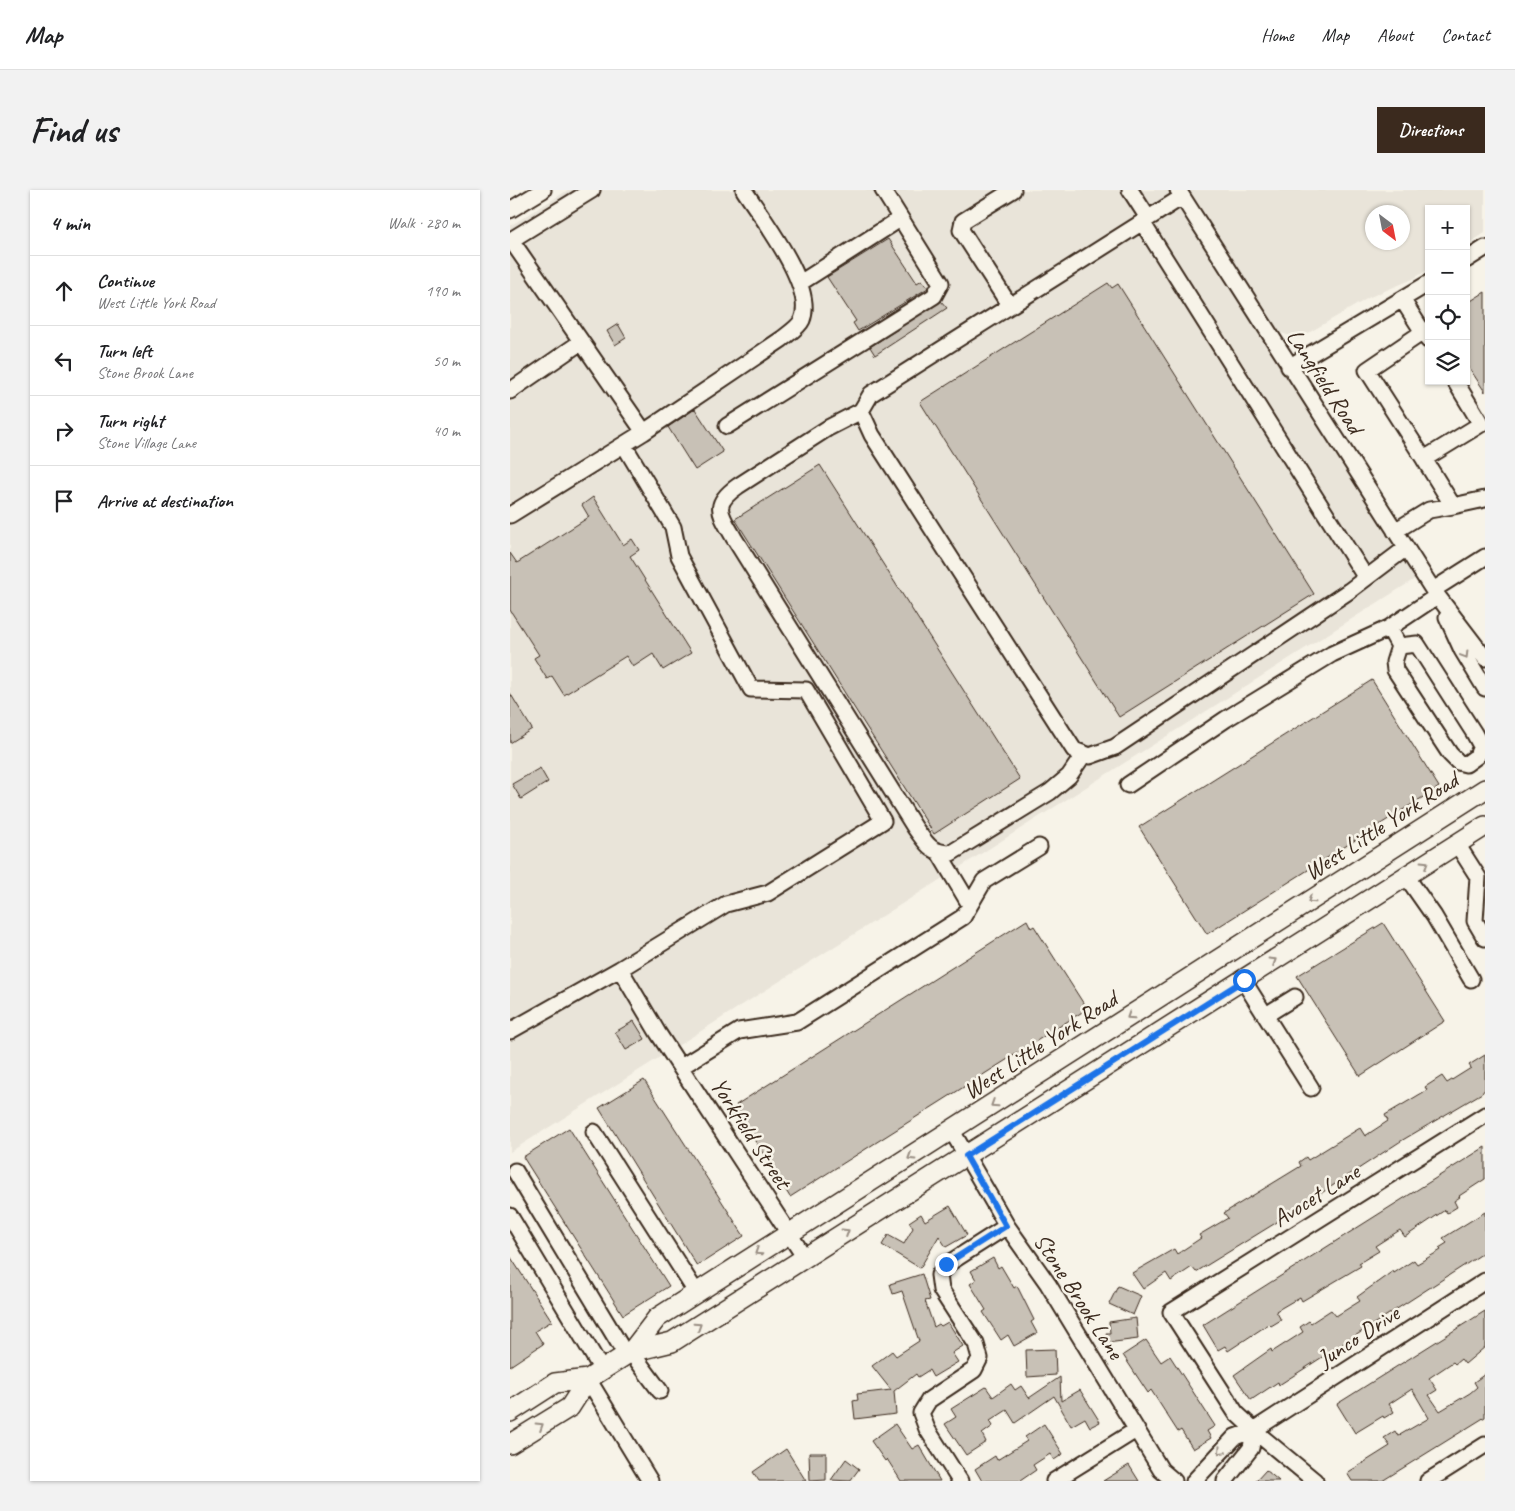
<!DOCTYPE html>
<meta charset="utf-8">
<style>
:root{--surface:#fff;--page:#f2f2f2;--text:#202124;--muted:#757577;--line:#e0e0e0;--accent:#3b2a1e}
body{margin:0;font-family:Caveat,sans-serif;background:var(--page);color:var(--text)}
.controls{position:absolute;right:15px;top:15px;display:grid;overflow:hidden;border-radius:0px;box-shadow:0 1px 4px #0004}
.controls button{width:45px;height:45px;display:grid;place-items:center;padding:0;border:0;border-bottom:1px solid var(--line);background:var(--surface);color:var(--text);font:25px sans-serif}
.compass{position:absolute;left:855px;top:15px;width:45px;height:45px;border-radius:50%;background:var(--surface);box-shadow:0 1px 4px #0004;rotate:148deg}
.stop{position:absolute;width:15px;height:15px;margin:-11px;border:4px solid #1a73e8;border-radius:50%;background:#fff}
.stop.end{background:#1a73e8;border-color:#fff;box-shadow:0 1px 5px #0008}
.list{margin:0;padding:0;list-style:none}
h2{display:flex;justify-content:space-between;align-items:center;height:65px;margin:0;padding:0 20px;font-size:21px}
h2 small{font-size:16px;font-weight:400;color:var(--muted)}
.list li{display:grid;grid-template-columns:32px 1fr auto;gap:15px;align-items:center;box-sizing:border-box;height:70px;padding:0 20px;border-top:1px solid var(--line)}
.list b{display:block;font-size:19px;white-space:nowrap}
.list p{margin:0;font-size:16px;white-space:nowrap;color:var(--muted)}
.list em{font-size:16px;font-style:normal;color:var(--muted)}
.icon{flex:none;width:28px;height:28px;fill:none;stroke:currentColor;stroke-width:2;stroke-linecap:round;stroke-linejoin:round}
.map{position:relative;flex:none;width:975px;height:1291px;overflow:hidden;border-radius:0px}
header{display:flex;align-items:center;gap:30px;box-sizing:border-box;height:70px;padding:0 25px;background:var(--surface);border-bottom:1px solid var(--line)}
header strong{font-size:24px}
nav{display:flex;gap:28px;margin-inline-start:auto;font-size:18px}
.intro{display:flex;align-items:center;justify-content:space-between;box-sizing:border-box;height:120px;padding:0 30px}
h1{margin:0;font-size:35px}
.button{padding:12px 22px;border-radius:0px;background:var(--accent);color:#fff;font-size:18px;font-weight:700}
main{display:flex;gap:30px;padding:0 30px}
aside{flex:1;background:var(--surface);border-radius:0px;box-shadow:0 1px 4px #0004}
.map>svg:first-child{display:block}
</style>
<header>
<strong>Map</strong>
<nav><a>Home</a><a>Map</a><a>About</a><a>Contact</a></nav>
</header>
<div class="intro"><h1>Find us</h1><a class="button">Directions</a></div>
<main>
<aside>
<h2>4 min<small>Walk · 280 m</small></h2>
<ul class="list">
<li><svg class="icon" aria-label="ahead" viewBox="0 0 24 24"><path d="M12 20V5M6 11l6-6 6 6"/></svg><div><b>Continue</b><p>West Little York Road</p></div><em>190 m</em></li>
<li><svg class="icon" aria-label="left" viewBox="0 0 24 24"><path d="M17 20v-9H6M10 6l-5 5 5 5"/></svg><div><b>Turn left</b><p>Stone Brook Lane</p></div><em>50 m</em></li>
<li><svg class="icon" aria-label="right" viewBox="0 0 24 24"><path d="M7 20v-9h11M14 6l5 5-5 5"/></svg><div><b>Turn right</b><p>Stone Village Lane</p></div><em>40 m</em></li>
<li><svg class="icon" aria-label="arrive" viewBox="0 0 24 24"><path d="M6 21V4h12l-3 4 3 4H6"/></svg><div><b>Arrive at destination</b></div></li>
</ul>
</aside>
<div class="map">
<svg width="975" height="1291" viewBox="0 0 975 1291">
<rect width="100%" height="100%" fill="#f7f3e8"/>
<filter id="ink" filterUnits="userSpaceOnUse"><feTurbulence type="fractalNoise" baseFrequency=".02" numOctaves="2"/><feDisplacementMap in="SourceGraphic" scale="10" xChannelSelector="R" yChannelSelector="G"/><feConvolveMatrix kernelMatrix="1 2 1 2 8 2 1 2 1" color-interpolation-filters="sRGB"/></filter>
<g filter="url(#ink)">
<!-- built -->
<path fill="#e9e4d9" fill-rule="evenodd" d="M58,0H662L908,387L0,962V36Z
M678,0H975V43L956,55V19H919V79L903,89L860,107L788,149L766,141ZM862,22H892V52H862Z"/>
<!-- building -->
<path fill="#c8c1b6" stroke="#3b2a1e" d="M378,49L407,93L412,90L418,98L348,141L343,133L346,131L317,87Z
M598,93L602,98L608,94L804,404L609,527L410,212Z
M975,102V202L956,173V114Z
M431,111L437,118L365,165L360,157Z
M108,134L116,148L105,155L97,141Z
M185,219L213,262L185,280L158,237Z
M310,275L510,589L424,644L225,329Z
M83,307L113,355L122,349L129,360L120,366L181,463L153,480L143,464L123,477L116,466L54,505L42,486L37,489L24,468L29,465L0,420V363L7,373L79,327L72,315Z
M862,490L929,597L697,744L629,637Z
M0,503L22,539L0,553Z
M30,578L38,592L11,609L2,594Z
M517,730L521,738L524,736L577,819L280,1007L227,922L229,920L226,915Z
M873,733L935,831L850,886L787,786Z
M124,831L135,849L116,860L105,842Z
M975,865V899L972,903L891,951L764,1034L686,1082L682,1077L661,1091L656,1083L633,1099L622,1083L664,1059L667,1064L691,1048L689,1045L718,1028L714,1023L791,976L789,972L796,967L798,970L850,938L855,946L878,931L875,925L917,900L915,897L932,886L937,893L961,878L959,875Z
M134,890L234,1046L187,1076L89,918Z
M59,938L159,1096L113,1125L13,967Z
M975,957V989L949,1006L950,1007L944,1011L947,1017L937,1023L935,1020L895,1047L890,1040L865,1056L869,1061L849,1073L851,1076L792,1111L790,1107L766,1121L771,1130L761,1136L759,1134L718,1161L715,1156L708,1160L693,1135Z
M440,1016L457,1045L436,1057L429,1046L410,1078L372,1055L378,1045L394,1054L403,1038L399,1032L411,1024L415,1031Z
M975,1022V1062L769,1195L768,1192L741,1210L724,1185L761,1159L762,1162L793,1142L790,1137L799,1131L801,1133L821,1120L826,1126L850,1111L847,1107L883,1081L884,1083L904,1070L907,1074L931,1060L929,1058L937,1053L933,1048Z
M0,1066L42,1131L25,1141L33,1154L0,1176Z
M483,1068L488,1078L491,1076L504,1098L507,1096L524,1130L521,1132L527,1143L504,1156L498,1145L491,1150L473,1122L476,1120L460,1094L466,1090L461,1081Z
M412,1084L420,1110L415,1111L424,1137L429,1134L431,1136L438,1132L453,1156L442,1163L448,1172L423,1187L419,1180L408,1187L406,1184L384,1201L386,1224L345,1229L343,1211L348,1210L347,1204L381,1200L362,1176L382,1161L386,1166L409,1151L392,1101L383,1104L380,1094Z
M608,1096L631,1106L623,1125L599,1114Z
M975,1121V1157L955,1174L951,1169L945,1174L943,1172L919,1188L927,1200L919,1205L930,1221L960,1203L967,1197L964,1192L975,1184V1227L872,1291H842L837,1283L880,1256L874,1248L885,1241L888,1246L919,1228L902,1199L879,1214L884,1222L874,1228L873,1226L845,1243L827,1214Z
M626,1128L628,1149L597,1153L596,1143H600L599,1132Z
M636,1150L651,1172L660,1166L705,1236L697,1241L701,1248L683,1259L671,1240L668,1242L641,1200L638,1203L613,1165Z
M545,1159L546,1185L517,1187L516,1160Z
M550,1187L551,1211L570,1200L590,1232L580,1237L575,1228L561,1236L544,1206L505,1233L497,1220L480,1231L483,1236L472,1244L476,1252L456,1265L435,1234L446,1227L441,1219L476,1197L483,1207L501,1194L505,1200L511,1196L519,1208Z
M385,1234L402,1259L409,1255L430,1291H391L377,1269L375,1271L361,1251Z
M534,1234L553,1264L544,1270L540,1264L523,1275L526,1280L510,1291H472L465,1279L485,1266L487,1270L517,1251L515,1247Z
M276,1259L296,1291H249L243,1282Z
M299,1263H316V1290L300,1291Z
M336,1269L349,1279L340,1291L321,1290Z
M619,1275L629,1291H593Z
M756,1280L769,1291H746Z"/>
<g fill="none" stroke-linecap="round" stroke-linejoin="round">
<!-- minor casing -->
<g stroke="#3b2a1e" stroke-width="19">
<path id="minor" d="M620,0L638,28
M668,0L923,400L975,468
M672,7L361,204L351,221L362,245L564,560L580,566L605,557L839,401L896,358
M0,20L33,0
M632,32L856,388
M956,70L975,58
M290,93L390,29
M892,109L918,150
M500,116L451,40L453,31L503,0
M913,142L857,180L914,269L971,234L945,191
M779,177L919,93
M0,201L71,152
M351,221L318,238L228,296C201,315 210,323 224,348L405,638C417,654 420,663 441,663L540,602L559,586L574,564
M217,236L424,106L431,93L373,0
M134,242L272,149C278,144 289,137 292,130C306,97 252,28 234,0
M914,269L943,316L975,309
M0,325L134,242L1,50L82,0
M885,341L919,320L943,316
M923,400L975,367
M937,427L952,460L975,498
M879,438L889,456L907,454L964,543L971,556L967,566L956,574L948,572L940,564L885,480L884,472L889,456
M618,595L716,529L822,464L879,438L927,406
M947,654L968,687L965,731L975,748
M429,663L460,715
M896,686L924,726L961,789
M110,779L216,714L258,703L373,631L296,500L241,499L169,366L163,337L114,255
M733,790L801,898
M756,825L785,807
M0,841L110,779L148,843L295,1068
M171,877L229,841L287,832L453,727L474,691L529,657
M442,941L497,1036L538,1094L651,1280L664,1291
M84,942L186,1102
M5,981L116,1165
M0,1026L92,1180
M121,1162L150,1201
M78,1189L140,1291
M450,1291L417,1239L411,1223L419,1210L464,1180L470,1168L466,1154L431,1100L429,1085L436,1075L497,1036
M544,1291L626,1240
M684,1291L725,1247L744,1240L975,1091
M715,1291L741,1258L744,1240
M805,1291L753,1248L726,1223L661,1122L975,925
M918,1291L975,1255"/>
</g>
<!-- major casing -->
<g stroke="#3b2a1e" stroke-width="22">
<path id="major" d="M121,1162L147,1128L975,599
M0,1222L45,1193L78,1189
M0,1254L60,1217L78,1189L116,1165L121,1162L162,1152L975,636"/>
</g>
<!-- minor -->
<use href="#minor" stroke="#f7f3e8" stroke-width="15"/>
<!-- major -->
<use href="#major" stroke="#f7f3e8" stroke-width="19"/>
</g>
<!-- one-way arrows -->
<defs><path id="oneway-chevron" d="M-2-3.5L2.5 0L-2 3.5" fill="none" stroke-width="1.6" stroke-linecap="round" stroke-linejoin="round" transform="scale(1.25)"/></defs>
<g stroke="#998e83">
<use href="#oneway-chevron" transform="translate(955 465) rotate(59)"/>
<use href="#oneway-chevron" transform="translate(915 674) rotate(-32)"/>
<use href="#oneway-chevron" transform="translate(801 710) rotate(147)"/>
<use href="#oneway-chevron" transform="translate(763 771) rotate(-32)"/>
<use href="#oneway-chevron" transform="translate(620 826) rotate(147)"/>
<use href="#oneway-chevron" transform="translate(484 914) rotate(147)"/>
<use href="#oneway-chevron" transform="translate(401 967) rotate(148)"/>
<use href="#oneway-chevron" transform="translate(336 1042) rotate(-32)"/>
<use href="#oneway-chevron" transform="translate(248 1062) rotate(147)"/>
<use href="#oneway-chevron" transform="translate(188 1136) rotate(-33)"/>
<use href="#oneway-chevron" transform="translate(30 1236) rotate(-32)"/>
<use href="#oneway-chevron" transform="translate(711 1261) rotate(133)"/>
</g>
</g>
<g fill="none" stroke-linecap="round" stroke-linejoin="round" filter="url(#ink)">
<!-- route -->
<path stroke="#1a73e8" stroke-width="6" d="M436,1074L496,1036L456,966L734,790"/>
</g>
<g text-anchor="middle" stroke-width="5" stroke-linejoin="round" paint-order="stroke">
<!-- street labels -->
<g font-size="24" fill="#3b2a1e" stroke="#f7f3e8">
<text transform="translate(815 191) rotate(57)" y="8">Langfield Road</text>
<text transform="translate(871 636) rotate(-33)" y="8">West Little York Road</text>
<text transform="translate(530 855) rotate(-33)" y="8">West Little York Road</text>
<text transform="translate(241 943) rotate(57)" y="8">Yorkfield Street</text>
<text transform="translate(806 1005) rotate(-32)" y="8">Avocet Lane</text>
<text transform="translate(569 1106) rotate(57)" y="8">Stone Brook Lane</text>
<text transform="translate(848 1146) rotate(-33)" y="8">Junco Drive</text>
</g>
</g>
</svg>
<div class="controls">
<button>+</button>
<button>−</button>
<button><svg class="icon" aria-label="locate" viewBox="0 0 24 24"><circle cx="12" cy="12" r="6"/><path d="M12 2v4M12 18v4M2 12h4M18 12h4"/></svg></button>
<button><svg class="icon" aria-label="layers" viewBox="0 0 24 24"><path d="M12 4l9 5-9 5-9-5zM3 14l9 5 9-5"/></svg></button>
</div>
<svg class="compass" viewBox="-18 -18 36 36"><path d="M0-13l5 13h-10z" fill="#e53935"/><path d="M0 13l5-13h-10z" fill="#757577"/></svg>
<div class="stop" style="left:734px;top:790px"></div>
<div class="stop end" style="left:436px;top:1074px"></div>
</div>
</main>
